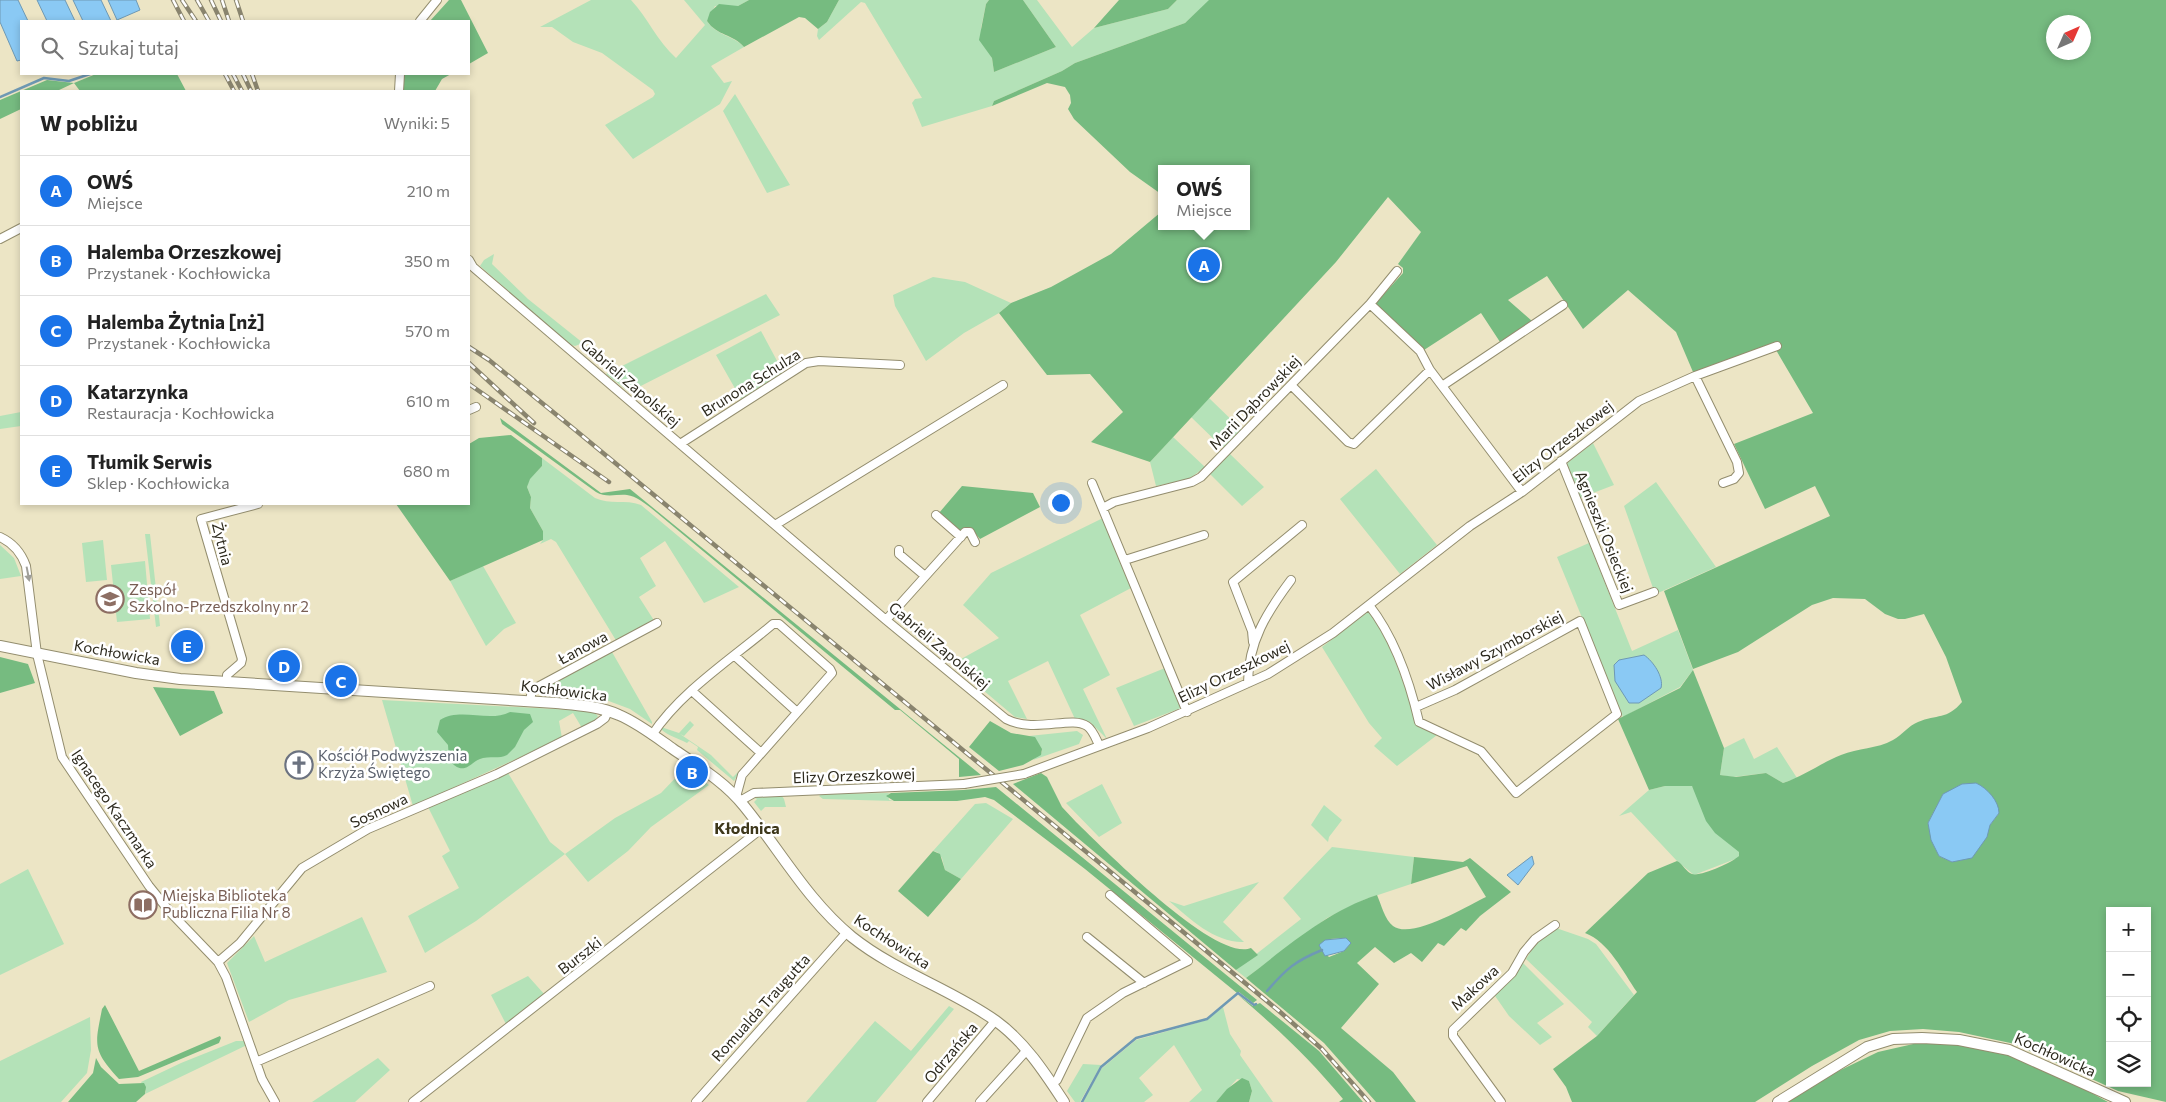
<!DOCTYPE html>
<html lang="pl">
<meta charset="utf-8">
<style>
:root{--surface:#fff;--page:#f6f6f6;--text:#222;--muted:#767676;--line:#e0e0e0;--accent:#1a73e8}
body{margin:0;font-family:Commissioner,sans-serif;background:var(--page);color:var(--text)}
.controls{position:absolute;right:15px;bottom:15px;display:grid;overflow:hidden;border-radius:0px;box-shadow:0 2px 8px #0003}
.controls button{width:45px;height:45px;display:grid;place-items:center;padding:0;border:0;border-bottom:1px solid var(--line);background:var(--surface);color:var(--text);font:25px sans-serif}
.compass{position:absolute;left:2046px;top:15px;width:45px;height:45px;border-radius:50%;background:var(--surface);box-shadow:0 2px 8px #0003;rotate:45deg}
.you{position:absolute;left:1060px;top:502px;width:18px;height:18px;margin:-12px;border:4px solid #fff;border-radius:50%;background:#1a73e8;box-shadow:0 0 0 8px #1a73e833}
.badge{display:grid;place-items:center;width:32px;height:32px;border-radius:50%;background:var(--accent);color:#fff;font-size:16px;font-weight:700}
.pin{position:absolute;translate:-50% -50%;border:2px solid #fff;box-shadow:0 1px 5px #0006}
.popup{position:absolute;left:1158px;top:165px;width:92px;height:65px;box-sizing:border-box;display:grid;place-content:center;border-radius:0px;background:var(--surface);filter:drop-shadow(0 1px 4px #0005);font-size:16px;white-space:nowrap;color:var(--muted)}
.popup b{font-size:19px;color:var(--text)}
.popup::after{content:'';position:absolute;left:50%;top:100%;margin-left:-10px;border:10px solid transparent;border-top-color:var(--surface)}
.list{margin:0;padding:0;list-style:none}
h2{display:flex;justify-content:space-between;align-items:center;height:65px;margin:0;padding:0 20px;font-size:21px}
h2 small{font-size:16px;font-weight:400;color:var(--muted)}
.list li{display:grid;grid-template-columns:32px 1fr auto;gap:15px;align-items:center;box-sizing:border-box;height:70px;padding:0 20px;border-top:1px solid var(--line)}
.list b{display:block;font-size:19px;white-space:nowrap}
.list p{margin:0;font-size:16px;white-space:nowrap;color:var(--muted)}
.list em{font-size:16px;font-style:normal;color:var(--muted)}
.icon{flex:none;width:28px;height:28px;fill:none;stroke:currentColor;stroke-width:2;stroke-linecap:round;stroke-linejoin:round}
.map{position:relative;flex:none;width:2166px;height:1102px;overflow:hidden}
.search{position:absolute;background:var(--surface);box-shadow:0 2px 8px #0003;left:20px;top:20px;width:450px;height:55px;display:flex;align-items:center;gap:12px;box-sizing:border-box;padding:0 18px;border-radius:0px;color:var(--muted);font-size:19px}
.panel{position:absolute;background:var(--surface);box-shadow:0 2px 8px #0003;left:20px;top:90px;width:450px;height:415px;border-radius:0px}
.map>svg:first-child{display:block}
</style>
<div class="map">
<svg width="2166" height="1102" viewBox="0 0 2166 1102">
<rect width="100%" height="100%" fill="#ece5c5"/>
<!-- green -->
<path fill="#b4e2b8" d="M591,0H631C648,18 657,41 676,58L705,25L684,0H749L738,6H715L707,21C717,36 733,35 744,47L711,66L724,83L732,81L720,104L633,159L605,125L653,97L655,94L653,90L602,53L573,42L552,27H540Z
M839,0H989L986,4L981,28L992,58L994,72L1056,47L1023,0H1037L1072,47L1094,28L1168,9L1177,0H1210L1185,23L1075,63L1062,71L994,101L992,106L922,127L912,103L915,99L922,98L865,3L861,2L819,40L817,36L818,29L827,22Z
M735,94L790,185L767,193L723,111Z
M494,254L492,264L528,299L583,343L575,346L568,344L480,266L484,260Z
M933,277L965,282L1011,303L999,313L964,333L926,361L895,306L893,295Z
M766,294L780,315L629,392L606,374Z
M761,331L783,372L741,399L716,355Z
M1209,398L1242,430L1223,448L1191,417Z
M21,412V426L0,429V416Z
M1173,437L1205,467L1189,479L1156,486L1150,462Z
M1593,443L1614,485L1580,498L1566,464Z
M1229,453L1264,487L1242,506L1209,473Z
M542,458L595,498C610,505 625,499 641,505L739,587L704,603L665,541L640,558L656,586L639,597L655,622L617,642L556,542L551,539L540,544L543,540V531L530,508L531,497L527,487L529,479L542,466Z
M1376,469L1437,545L1400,574L1340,499Z
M1656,482L1716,567L1658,593L1653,588L1624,506Z
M1103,518L1131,588L1080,615L1110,675L1083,689L1107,739L1090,722L1075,719L1048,661L1008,681L1027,719L1015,717L952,664L999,638L963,605L991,573Z
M145,534H150L160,626L156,627Z
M103,540L107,580L86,582L82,543Z
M1589,543L1632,651L1678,630L1693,670L1680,687L1623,717L1557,557Z
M0,545L14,558L21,576L0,579Z
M145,561L150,619L117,622L111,565Z
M483,566L516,623L504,629L486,646L450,581Z
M1369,611C1393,645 1404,686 1418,725L1437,735L1397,766L1374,746L1382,738L1369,723L1322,647Z
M612,652L652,722V724L630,709L598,697L542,691L546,686Z
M1165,668L1181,708L1134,726L1116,688Z
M382,700L592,711L598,716L594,722L582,728L573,713L559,721L562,738L413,806Z
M690,721L694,725L684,736L680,734L711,755L733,777L740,770L734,781L697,750L698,747L689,741L687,743C678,738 668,736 661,729V727L679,733Z
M1077,731L1083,735L1079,744L1033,760L1042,752L1040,746L1029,736Z
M1744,738L1754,759L1777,747L1797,778L1783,783L1766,773L1733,777L1720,775L1724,748Z
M685,768L709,785L651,827L628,851L588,882L565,854L476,921L425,953L408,916L459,888L442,856L450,851L428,807L508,773L550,842L565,854L615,818L661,793Z
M1102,784L1122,823L1099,837L1066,803Z
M1665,786H1692L1740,853L1738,858L1694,875L1677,861L1631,812L1619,816L1649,790Z
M891,793L888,794L889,800L894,801L823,799L819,796L822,794Z
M781,795L784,799L786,807H765L761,811L754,802L757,799L754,798L757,797Z
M986,803L1013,819L961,879L945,870L942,858L937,852L933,851L975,804Z
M1324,805L1342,820L1329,837L1328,842L1311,825Z
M1332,847L1414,857L1411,884L1366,899L1327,918L1246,978L1236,970L1301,919L1283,898Z
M28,869L64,944L0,975V884Z
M1259,882L1223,922L1244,942C1215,943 1190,919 1169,901L1184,906Z
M362,917L387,972L289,1000L249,1022L227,963L254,936L265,962Z
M1556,928L1588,939L1596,944L1634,995L1597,1036L1588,1027L1592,1022L1526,959L1537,942Z
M1522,962L1564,1004L1537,1023L1552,1037L1540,1045L1509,1016L1493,993Z
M528,976L545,995L507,1026L491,995Z
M949,1006L954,1009L876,1102H806L875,1021L911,1051Z
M1223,1007L1230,1034L1241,1051L1240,1055L1273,1102H1249L1252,1091L1249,1081L1237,1079L1216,1102H1189L1202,1090L1174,1045L1139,1078L1153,1095L1144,1102H1083L1101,1069L1136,1040L1207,1020Z
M90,1017L91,1050L87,1073L61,1102H0V1061Z
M236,1041H244L247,1045L145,1094L146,1091L141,1082L181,1063Z
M378,1058L390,1070L355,1102H312Z
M1083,1064L1101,1065L1080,1102H1075L1067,1091Z"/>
<!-- forest -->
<path fill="#76bb80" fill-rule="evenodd" d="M449,0H461L488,53L469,64V21H430Z
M749,0H839L827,22L818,29L805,18L799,17L744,47C733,34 717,36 707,21L710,12L719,4L738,6Z
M989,0H1023L1056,47L994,72L992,58L979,40L986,4Z
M1119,0H1177L1168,9L1094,28Z
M1209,0H2166V1102L2118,1091L2015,1044L1959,1032L1923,1029L1890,1031L1859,1040L1812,1066L1755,1102H1572L1566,1087L1553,1069L1597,1036L1637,992C1623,972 1609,942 1585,933L1648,873L1677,861C1683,864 1686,872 1692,874C1700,877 1733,862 1739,856V852L1715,833L1706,821L1692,786H1665L1649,790L1618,719L1680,688L1693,670L1724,748L1720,775L1736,777L1766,773L1783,783C1804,776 1821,763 1841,755C1858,748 1877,749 1893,740C1902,735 1908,726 1918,722C1937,714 1947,720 1962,702L1946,657L1924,614L1905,619H1898L1885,614L1865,599L1833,598L1812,605L1738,652L1693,669L1664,591L1830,516L1815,486L1765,509L1734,444L1813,413L1776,350L1700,378L1693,372L1676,332L1628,290L1583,329L1547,276L1508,300L1532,321L1500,342L1481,313L1424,350L1375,304L1403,273V268L1398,264L1421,232L1388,197L1336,262L1150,462L1091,442L1123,412L1090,374L1047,375L999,313L1011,303L1051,287L1111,254L1161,212L1162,226H1246V169H1162L1161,194L1130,172L1074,119L1068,109L1071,103L1070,95L1065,87L1047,83L992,106L994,101L1062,71L1075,63L1185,23ZM2054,22H2084V52H2054ZM1943,794L1999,813L1990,825L1983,842L1952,862L1939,856L1928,823ZM2110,911H2147V1083H2110Z
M96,74H177L186,91H80L74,83L57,91H21V109L0,119V100L47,80L74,83Z
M404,74H451L442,79L435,91H404Z
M500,418L601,493L630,489L981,775L959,777V759L900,710H895L651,508C644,503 636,496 627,495C616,494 606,498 596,492L502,424Z
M511,435L542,458V466L530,479L527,487L531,497L530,508L543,531V540L450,581L396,504H469V444L479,438Z
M962,486L1033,493L1040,507L980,539L970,527H965L961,532L939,513Z
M0,657L28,664L35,683L0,693Z
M153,687L214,691L223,713L180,736Z
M510,712L530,714L533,722L524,730L515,747L507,755C499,759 491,756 483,758C471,760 465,779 449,760L448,745L437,732L440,720C461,707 489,723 510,712Z
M990,721L1011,733L1035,737L1042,749L1041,755L1023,765L999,771L969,747Z
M1041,773L1047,777L1062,807L1076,822C1103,848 1216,963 1251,948L1258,955L1236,970L1013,784Z
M996,787L1257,1000L1253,1003L1239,992L1237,993L1085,869L994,800L985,797L957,801H894L886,796L891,793L963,790Z
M933,851L940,854L945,870L961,879L928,917L898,891Z
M1414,857L1463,862L1470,858L1511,892L1480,916L1466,931L1461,928L1444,946L1438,943L1422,962L1411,953L1394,963L1375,947L1357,963L1379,984L1341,1028L1393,1072L1416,1102H1376L1324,1043L1246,978C1287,947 1327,911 1377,895C1381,904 1385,920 1393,926C1412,940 1467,906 1486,897L1467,866L1411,884ZM1346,938L1344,951L1329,957L1322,950L1330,939Z
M1238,995L1253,1006L1260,1003L1319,1051L1363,1102H1339L1343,1099C1310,1059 1277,1028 1238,995Z
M105,1005L139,1071L220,1036L221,1038L219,1043L138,1077L119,1079C92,1050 95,1045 102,1009Z
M1922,1042C1933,1043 1945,1042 1957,1043C2008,1048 2064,1077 2108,1102H1786L1820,1080L1878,1052Z
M96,1058L101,1067L119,1084L144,1083L146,1087L145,1094L136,1102H68L93,1073Z
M1242,1078L1249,1081L1252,1091L1249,1102H1216L1227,1089Z"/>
<!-- water -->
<path fill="#8ac9f4" stroke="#6e99b4" d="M0,0H18L28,21H21V60L17,61L0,22Z
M37,0H65L75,21H47Z
M73,0H101L111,21H83Z
M108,0H136L140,10L117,20Z
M1644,655C1653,661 1664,677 1661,688L1639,703H1629L1615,681L1614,665L1619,660Z
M1976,783C1987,788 1999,801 1999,813L1990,825L1987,837L1972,858L1952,862L1939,856L1931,840L1928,823L1943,794L1962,784Z
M1532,856L1534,864L1518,885L1507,875Z
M1346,938L1351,943L1344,951L1325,956L1319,945L1325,940Z"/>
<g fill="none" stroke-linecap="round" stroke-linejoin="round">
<!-- stream -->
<path stroke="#6e99b4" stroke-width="2.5" d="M0,97L44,78L69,81L90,74
M1267,991C1286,969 1295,961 1322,950
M1082,1102L1101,1067L1136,1038L1207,1019L1238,993L1254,1005L1256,1004"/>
<!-- minor casing -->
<g stroke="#938d6e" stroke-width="10">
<path id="minor" d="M420,21L437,0
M399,91L400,74
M0,239L21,228
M469,260L473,267L886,620L1006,719C1035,734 1071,715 1087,726C1093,730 1096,739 1099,745
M1370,304L1420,351L1430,370L1522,492
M1695,376L1737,462L1739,473L1734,479L1723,483
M1291,385L1348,442L1354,444L1430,370
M1442,386L1563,305
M469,410L476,407
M680,444L806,363L819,361L900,365
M1561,461L1619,605L1654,592
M1092,483L1187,712
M1103,508L1114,502L1192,482L1201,477L1370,304L1397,271
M936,515L961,537
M775,525L1003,385
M0,537C13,543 21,552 26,566L37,654L62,757L149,886L170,912L218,962L226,977L262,1079L275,1102
M899,550V554L925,576
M1125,560L1204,535
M1369,605C1394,637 1410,683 1419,722L1481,751L1516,793L1617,714L1580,621L1455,690L1416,707
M886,620L965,532H970L975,542
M1253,642L1252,631L1233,582L1302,525
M735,656L797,712
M227,683V675L241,663L242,659L201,519L258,504
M1248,683C1248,642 1267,612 1291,580
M692,691L761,753
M530,701L532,690L657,623
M652,735C681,691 733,658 773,624H779L830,669L832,673L742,775L736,797
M1024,774L1148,728L1268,674L1333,633L1470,526L1522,492L1639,401L1695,376L1777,346
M740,801L754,793L964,784
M1087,937L1144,983
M218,962L240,943L302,868L368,829L497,774L597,724L605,718L608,711
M256,1062L430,986
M1052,1083L1057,1080L1087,1018L1123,993L1188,961L1110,895
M413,1102L761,829
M696,1102L847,932
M927,1102L995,1021
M980,1102L1027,1050
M1501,1102L1453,1036V1030L1512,973L1524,952L1535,939L1555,925"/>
</g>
<!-- tertiary casing -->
<g stroke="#938d6e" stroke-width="12">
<path id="tertiary" d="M0,646L136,673L180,679L556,703C577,705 599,706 619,715C638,723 656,737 673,749C698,766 725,782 744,806C780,850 807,900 852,937C896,972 951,989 996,1021C1025,1042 1045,1073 1064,1102
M1778,1102L1867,1047L1893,1039L1922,1038L1959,1040L2009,1050L2125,1102"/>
</g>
<!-- minor -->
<use href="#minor" stroke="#fff" stroke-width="8"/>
<!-- tertiary -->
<use href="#tertiary" stroke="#fff" stroke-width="10"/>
<!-- rail casing -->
<g stroke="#89846e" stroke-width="4.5">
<path id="rail" d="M173,0L184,21
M182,0L196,21
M197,0L209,21
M211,0L221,21
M222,0L229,21
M236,0L243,21
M225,74L234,91
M233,74L242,91
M243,74L251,91
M252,74L258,91
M469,347L489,360L574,429L1279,1011L1322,1049L1369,1102
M469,363L534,423
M469,384L609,482"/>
</g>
<!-- rail -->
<use href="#rail" stroke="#fff" stroke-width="2.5" stroke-dasharray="8" stroke-linecap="butt"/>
<!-- minor-bridge casing -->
<g stroke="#938d6e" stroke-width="10" stroke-linecap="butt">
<path id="minor-bridge" d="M964,784L1024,774"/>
</g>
<!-- minor-bridge -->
<use href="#minor-bridge" stroke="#fff" stroke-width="8"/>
</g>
<!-- one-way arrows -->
<defs><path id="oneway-solid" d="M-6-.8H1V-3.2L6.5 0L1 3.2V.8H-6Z" transform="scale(1.25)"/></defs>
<use fill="#a09f99" href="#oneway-solid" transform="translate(28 574) rotate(79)"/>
<!-- icons -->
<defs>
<g id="school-ring" transform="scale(1.4375)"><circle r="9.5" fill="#fff" stroke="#8d6e63" stroke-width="1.5"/><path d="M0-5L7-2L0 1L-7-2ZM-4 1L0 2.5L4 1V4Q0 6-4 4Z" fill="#8d6e63"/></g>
<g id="church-ring" transform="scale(1.4375)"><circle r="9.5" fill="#fff" stroke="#6b7280" stroke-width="1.5"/><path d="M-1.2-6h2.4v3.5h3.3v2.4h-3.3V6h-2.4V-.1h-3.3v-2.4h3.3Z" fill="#6b7280"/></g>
<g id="library-ring" transform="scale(1.4375)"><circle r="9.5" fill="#fff" stroke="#8d6e63" stroke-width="1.5"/><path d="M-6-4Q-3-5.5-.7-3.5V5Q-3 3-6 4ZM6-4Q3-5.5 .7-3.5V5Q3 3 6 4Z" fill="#8d6e63"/></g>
</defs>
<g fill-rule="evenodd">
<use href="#school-ring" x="110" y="599"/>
<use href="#church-ring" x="299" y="765"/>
<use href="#library-ring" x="143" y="905"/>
</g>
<g text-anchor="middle" stroke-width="5" stroke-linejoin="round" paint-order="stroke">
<!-- street labels -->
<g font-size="15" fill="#2c291d" stroke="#fff">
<text transform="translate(630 383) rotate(41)" y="5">Gabrieli Zapolskiej</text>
<text transform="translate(751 383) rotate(-32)" y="5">Brunona Schulza</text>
<text transform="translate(1255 403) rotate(-46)" y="5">Marii Dąbrowskiej</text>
<text transform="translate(1563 442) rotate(-38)" y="5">Elizy Orzeszkowej</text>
<text transform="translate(1604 532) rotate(68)" y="5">Agnieszki Osieckiej</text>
<text transform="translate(222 544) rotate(76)" y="5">Żytnia</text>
<text transform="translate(939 646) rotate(40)" y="5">Gabrieli Zapolskiej</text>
<text transform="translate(583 648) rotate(-28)" y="5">Łanowa</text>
<text transform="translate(1495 651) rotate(-28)" y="5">Wisławy Szymborskiej</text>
<text transform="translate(117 653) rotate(10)" y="5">Kochłowicka</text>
<text transform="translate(1234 672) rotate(-26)" y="5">Elizy Orzeszkowej</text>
<text transform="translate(564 691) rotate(7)" y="5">Kochłowicka</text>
<text transform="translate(854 776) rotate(-2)" y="5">Elizy Orzeszkowej</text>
<text transform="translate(114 809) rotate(56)" y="5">Ignacego Kaczmarka</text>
<text transform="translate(379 811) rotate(-25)" y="5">Sosnowa</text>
<text transform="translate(892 942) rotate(33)" y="5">Kochłowicka</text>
<text transform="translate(580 956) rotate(-38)" y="5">Burszki</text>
<text transform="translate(1475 988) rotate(-43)" y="5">Makowa</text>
<text transform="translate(761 1008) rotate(-48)" y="5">Romualda Traugutta</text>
<text transform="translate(951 1053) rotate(-50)" y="5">Odrzańska</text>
<text transform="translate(2055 1055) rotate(24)" y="5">Kochłowicka</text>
</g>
<!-- education labels -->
<g font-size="15" fill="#785e54" stroke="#fff" text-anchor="start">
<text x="129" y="595">Zespół<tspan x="129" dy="17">Szkolno-Przedszkolny nr 2</tspan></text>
<text x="162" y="901">Miejska Biblioteka<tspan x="162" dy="17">Publiczna Filia Nr 8</tspan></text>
</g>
<!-- worship labels -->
<g font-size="15" fill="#5b616d" stroke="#fff" text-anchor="start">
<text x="318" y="761">Kościół Podwyższenia<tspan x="318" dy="17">Krzyża Świętego</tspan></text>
</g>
<!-- neighbourhood labels -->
<g font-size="16" font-weight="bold" fill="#3d371b" stroke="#fff">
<text x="747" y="834">Kłodnica</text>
</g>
</g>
</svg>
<div class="controls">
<button>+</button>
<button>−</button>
<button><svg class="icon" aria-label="locate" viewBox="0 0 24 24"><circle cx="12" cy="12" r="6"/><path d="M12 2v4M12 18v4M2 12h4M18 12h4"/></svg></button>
<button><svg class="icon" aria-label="layers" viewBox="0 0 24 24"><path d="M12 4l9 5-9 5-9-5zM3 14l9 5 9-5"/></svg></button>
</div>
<svg class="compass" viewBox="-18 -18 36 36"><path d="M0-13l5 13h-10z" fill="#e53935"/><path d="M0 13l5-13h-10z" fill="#767676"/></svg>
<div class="you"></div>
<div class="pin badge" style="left:1204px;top:265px">A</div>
<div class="popup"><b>OWŚ</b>Miejsce</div>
<div class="pin badge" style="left:692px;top:772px">B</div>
<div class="pin badge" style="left:341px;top:681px">C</div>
<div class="pin badge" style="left:284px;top:666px">D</div>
<div class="pin badge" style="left:187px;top:646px">E</div>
<div class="search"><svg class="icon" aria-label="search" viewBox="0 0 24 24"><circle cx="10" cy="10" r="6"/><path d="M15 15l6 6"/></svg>Szukaj tutaj</div>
<section class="panel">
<h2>W pobliżu<small>Wyniki: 5</small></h2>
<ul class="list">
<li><span class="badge">A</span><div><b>OWŚ</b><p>Miejsce</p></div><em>210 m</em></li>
<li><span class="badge">B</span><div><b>Halemba Orzeszkowej</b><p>Przystanek · Kochłowicka</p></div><em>350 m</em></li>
<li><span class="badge">C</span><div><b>Halemba Żytnia [nż]</b><p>Przystanek · Kochłowicka</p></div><em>570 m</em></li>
<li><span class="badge">D</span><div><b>Katarzynka</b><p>Restauracja · Kochłowicka</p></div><em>610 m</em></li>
<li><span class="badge">E</span><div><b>Tłumik Serwis</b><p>Sklep · Kochłowicka</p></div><em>680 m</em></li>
</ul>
</section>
</div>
